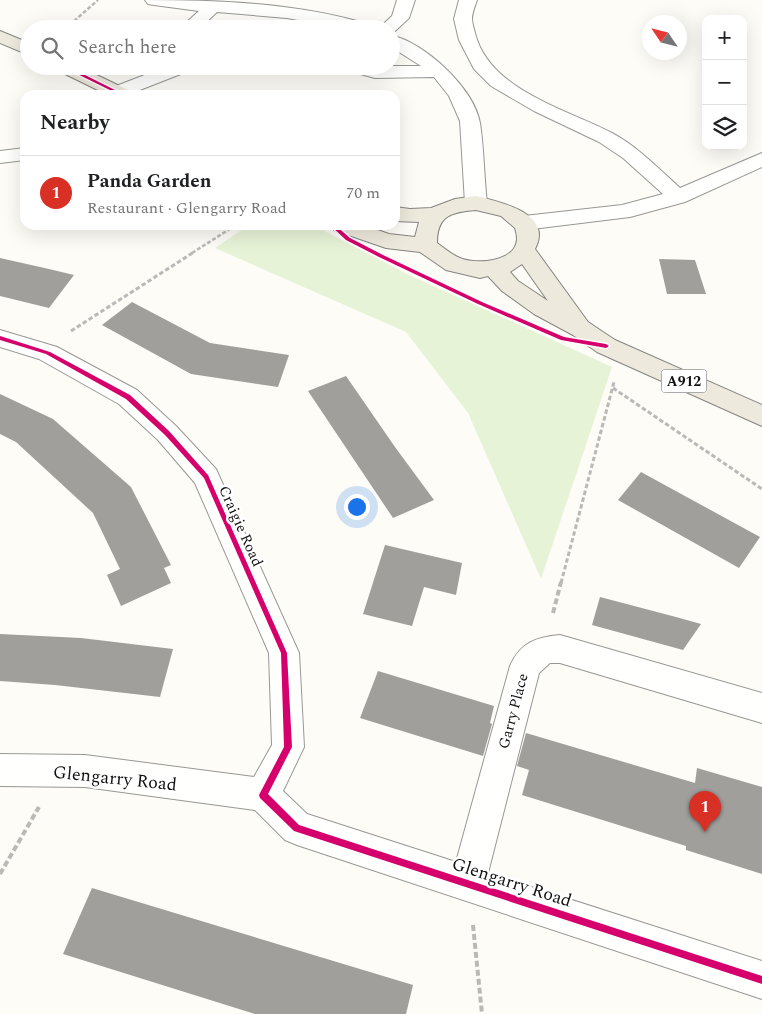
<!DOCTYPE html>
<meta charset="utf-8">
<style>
:root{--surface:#fff;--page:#f2f2f2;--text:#202124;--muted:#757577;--line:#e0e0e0;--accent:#d93025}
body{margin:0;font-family:Spectral,serif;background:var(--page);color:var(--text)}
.controls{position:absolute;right:15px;top:15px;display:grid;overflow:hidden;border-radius:10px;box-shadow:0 5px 20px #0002}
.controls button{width:45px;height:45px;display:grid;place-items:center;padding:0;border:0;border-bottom:1px solid var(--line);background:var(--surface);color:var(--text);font:25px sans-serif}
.compass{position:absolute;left:642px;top:15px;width:45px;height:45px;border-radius:50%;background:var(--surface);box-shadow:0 5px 20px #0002;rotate:305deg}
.you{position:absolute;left:356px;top:506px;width:18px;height:18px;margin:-12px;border:4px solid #fff;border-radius:50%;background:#1a73e8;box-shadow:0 0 0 8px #1a73e833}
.badge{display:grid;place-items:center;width:32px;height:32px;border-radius:50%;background:var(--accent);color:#fff;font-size:16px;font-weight:700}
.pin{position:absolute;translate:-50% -41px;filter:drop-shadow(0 1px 2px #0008)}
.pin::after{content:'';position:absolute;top:26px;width:18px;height:15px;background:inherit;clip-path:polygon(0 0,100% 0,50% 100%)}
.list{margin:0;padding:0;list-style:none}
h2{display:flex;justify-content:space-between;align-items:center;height:65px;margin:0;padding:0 20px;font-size:21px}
h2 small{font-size:16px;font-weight:400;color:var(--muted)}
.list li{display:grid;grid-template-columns:32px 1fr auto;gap:15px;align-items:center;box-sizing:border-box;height:75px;padding:0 20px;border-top:1px solid var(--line)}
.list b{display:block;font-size:19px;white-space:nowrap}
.list p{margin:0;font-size:16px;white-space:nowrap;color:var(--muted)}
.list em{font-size:16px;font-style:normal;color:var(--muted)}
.icon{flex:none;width:28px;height:28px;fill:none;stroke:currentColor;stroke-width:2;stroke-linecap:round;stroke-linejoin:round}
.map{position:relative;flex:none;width:762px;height:1014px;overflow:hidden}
.search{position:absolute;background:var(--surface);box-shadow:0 5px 20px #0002;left:20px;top:20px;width:380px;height:55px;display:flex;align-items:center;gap:12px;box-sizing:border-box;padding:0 18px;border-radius:28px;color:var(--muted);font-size:19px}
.panel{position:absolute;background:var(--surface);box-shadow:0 5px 20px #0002;left:20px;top:90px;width:380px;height:140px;border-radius:15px}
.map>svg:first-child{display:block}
</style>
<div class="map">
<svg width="762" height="1014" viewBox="0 0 762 1014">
<rect width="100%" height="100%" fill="#fdfcf7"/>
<!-- green -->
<path fill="#e7f3d7" d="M249,225H313L409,275L612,367L541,579L468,413L406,332L215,248Z"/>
<!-- building -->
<path fill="#a19f9c" d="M0,258L49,269L74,275L49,308L0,296Z
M659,259L695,260L706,294H667Z
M132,302L210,343L289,355L278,387L191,374L102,325Z
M346,376L395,447L434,500L393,518L308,391Z
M0,394L53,419L131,487L171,565L164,568L171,583L121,606L107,575L120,569L93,513L16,442L0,434Z
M641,472L760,537L739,568L618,500Z
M385,545L462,563L456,595L424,587L412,626L363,614Z
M600,597L676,617L701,624L683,650L592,625Z
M0,634L81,638L173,649L160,697L55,685L0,681Z
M378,671L494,706L490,723L492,724L483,756L360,718Z
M526,733L695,783L697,768L762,787V874L686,850V846L522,795L529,770L517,766Z
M92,888L413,985L406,1014H255L63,954Z"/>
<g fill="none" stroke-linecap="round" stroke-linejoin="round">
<!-- minor casing -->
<g stroke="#979795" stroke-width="2">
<path id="minor" d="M145,0C221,0 298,3 371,25L374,29H346L287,18L217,12L199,29H179L199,11L154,5L148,4Z
M397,0H415L409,18L393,33H391V29H378L392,16Z
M459,0H477C475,6 472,13 472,19C472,23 474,29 475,33C489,90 566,109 612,133C638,147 659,169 680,188L762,153V167L685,202L630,217L524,230L516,228L513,223L516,218L524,216L622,205L663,194L623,158L599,142L534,111L491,86L474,69L459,40L454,19Z
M391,35C425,43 474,88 480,123C484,149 484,177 487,203L483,208L476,210L469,208L465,203L460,121L449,96L434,77L375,78L346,70L343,66H421L391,47Z
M168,66H194L191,70L127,95H111L109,92L111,88Z
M25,148V160L0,163V151Z
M0,330L57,347L137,390L176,426L216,469L299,653L304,747L283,791L307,814L456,862L510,666C520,643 536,637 560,635L762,693V723L560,663H550L539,673L488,873L762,961V999L297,845L285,840L255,810L85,787L0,786V754L85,755L254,777L272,745L269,653L195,483L158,440L119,404L39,359L0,347Z"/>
</g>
<!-- major casing -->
<g stroke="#858482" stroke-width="2">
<path id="major" d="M0,31L29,43V55L0,43Z
M54,66H78L130,91L132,95H108L57,70Z
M476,196C500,202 554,213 535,249L588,322L615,340L762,405V426L597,352L573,335L534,314L502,291L488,276L480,278L446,270L420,252L386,248L334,230L331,225H363L389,234L415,237L419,222L395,221V207L410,209L431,208L455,199ZM476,210L501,216L515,228C516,231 517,236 517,239C516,262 476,265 460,258C452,255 444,248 437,243C437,215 452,212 476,210ZM522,264L548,301L518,281L510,272Z"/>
</g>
<!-- path-far2 -->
<path stroke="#b9b9b8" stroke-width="2.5" stroke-dasharray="4 2" stroke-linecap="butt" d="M65,29L98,0
M192,253L236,225"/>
<!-- path-far1 -->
<path stroke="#b9b9b8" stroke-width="3" stroke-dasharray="4.5 2.5" stroke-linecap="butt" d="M71,331L194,252
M613,388L762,489
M561,583L614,382"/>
<!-- path -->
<path stroke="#b9b9b8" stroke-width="4" stroke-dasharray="6 3" stroke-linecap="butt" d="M553,613L561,582
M0,874L39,807
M473,925L482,1014"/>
<!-- minor -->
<use href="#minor" fill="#fffffe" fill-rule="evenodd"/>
<!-- major -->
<use href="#major" fill="#ede9dc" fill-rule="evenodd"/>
<!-- cycleway casing -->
<g stroke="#fff" stroke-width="3">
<path id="cycleway" d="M61,66H67L125,95H120Z
M330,225H335L350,238L383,255L482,302L564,337L606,344L609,346L606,348L561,340L478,304L379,257L346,240Z
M0,336L50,352L130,395L169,431L208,475L287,653L292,747L268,794L299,825L762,976V984L294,831L260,798L259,795L284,747L281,653L204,478L165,435L126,399L46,354L0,340Z"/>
</g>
<!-- cycleway -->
<use href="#cycleway" fill="#d6006c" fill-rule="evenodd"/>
</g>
<g text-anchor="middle" stroke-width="5" stroke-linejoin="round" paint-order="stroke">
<!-- shield labels -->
<rect fill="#fff" stroke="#585858" stroke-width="1" x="661.5" y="369.5" width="45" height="23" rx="4"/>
<g font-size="14" font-weight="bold" fill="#111">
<text x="684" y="386">A912</text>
</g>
<!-- street labels -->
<g font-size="15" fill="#111" stroke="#fff">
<text transform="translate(241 526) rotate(66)" y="5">Craigie Road</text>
<text transform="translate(513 711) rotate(-75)" y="5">Garry Place</text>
</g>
<!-- near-street labels -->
<g font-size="18" fill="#111" stroke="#fff">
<text transform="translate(115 778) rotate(6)" y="6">Glengarry Road</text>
<text transform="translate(512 882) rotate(18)" y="6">Glengarry Road</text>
</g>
</g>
</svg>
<div class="controls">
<button>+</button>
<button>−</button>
<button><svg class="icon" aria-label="layers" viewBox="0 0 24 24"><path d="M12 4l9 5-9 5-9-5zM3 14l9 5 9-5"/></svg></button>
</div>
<svg class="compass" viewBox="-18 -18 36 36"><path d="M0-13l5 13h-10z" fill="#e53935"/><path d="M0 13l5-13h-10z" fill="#757577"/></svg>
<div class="you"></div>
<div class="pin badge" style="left:705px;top:832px">1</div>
<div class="search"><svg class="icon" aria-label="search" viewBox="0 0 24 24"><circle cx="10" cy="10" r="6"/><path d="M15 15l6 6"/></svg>Search here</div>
<section class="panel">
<h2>Nearby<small></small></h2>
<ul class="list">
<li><span class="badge">1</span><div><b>Panda Garden</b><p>Restaurant · Glengarry Road</p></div><em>70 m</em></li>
</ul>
</section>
</div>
